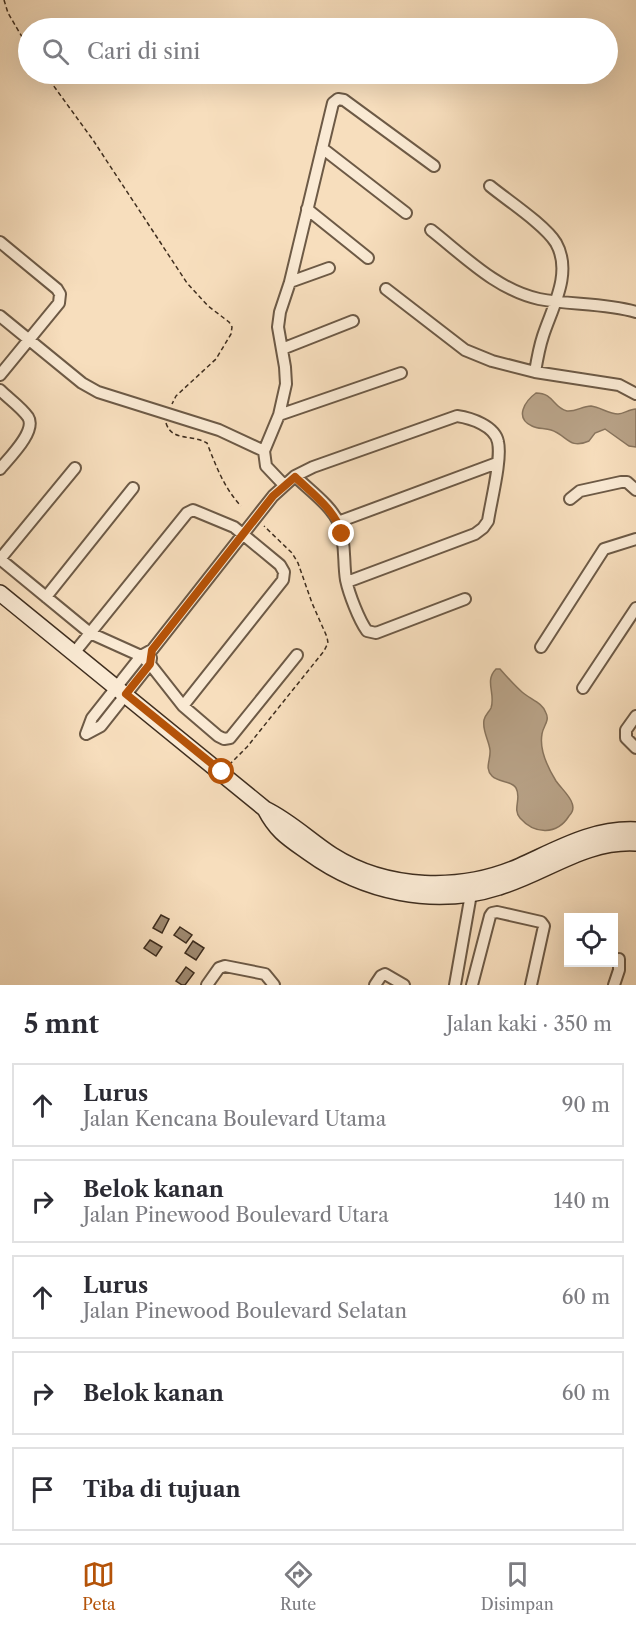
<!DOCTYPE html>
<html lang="id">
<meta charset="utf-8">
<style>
:root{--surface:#fff;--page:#f7f7f7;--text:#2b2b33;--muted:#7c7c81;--line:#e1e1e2;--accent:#b45309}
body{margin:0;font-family:"Libre Caslon Text",serif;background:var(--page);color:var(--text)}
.controls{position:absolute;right:18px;bottom:18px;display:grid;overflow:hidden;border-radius:0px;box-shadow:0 6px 24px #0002}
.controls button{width:54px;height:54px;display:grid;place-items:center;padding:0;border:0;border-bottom:2px solid var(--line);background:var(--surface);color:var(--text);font:30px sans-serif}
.stop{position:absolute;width:18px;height:18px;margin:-14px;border:4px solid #b45309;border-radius:50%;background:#fff}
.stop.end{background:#b45309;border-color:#fff;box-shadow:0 2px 6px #0008}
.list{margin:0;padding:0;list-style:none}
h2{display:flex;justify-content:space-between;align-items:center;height:78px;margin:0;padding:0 24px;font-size:26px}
h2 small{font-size:20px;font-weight:400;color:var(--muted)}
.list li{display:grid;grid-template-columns:39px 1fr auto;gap:18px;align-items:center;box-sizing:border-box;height:84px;margin:0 12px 12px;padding:0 12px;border:2px solid var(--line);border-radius:0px}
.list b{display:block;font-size:22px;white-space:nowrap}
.list p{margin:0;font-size:20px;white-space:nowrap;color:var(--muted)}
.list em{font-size:20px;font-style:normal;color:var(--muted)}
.icon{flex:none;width:33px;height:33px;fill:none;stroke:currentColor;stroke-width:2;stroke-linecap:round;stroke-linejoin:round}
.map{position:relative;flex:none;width:636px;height:985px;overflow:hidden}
.search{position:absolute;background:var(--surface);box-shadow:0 6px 24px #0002;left:18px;right:18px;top:18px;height:66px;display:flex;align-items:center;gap:15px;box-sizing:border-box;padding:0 21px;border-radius:33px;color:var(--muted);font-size:22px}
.sheet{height:558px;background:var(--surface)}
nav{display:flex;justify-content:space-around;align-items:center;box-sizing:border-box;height:84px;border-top:2px solid var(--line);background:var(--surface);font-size:16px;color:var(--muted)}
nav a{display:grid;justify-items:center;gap:3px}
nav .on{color:var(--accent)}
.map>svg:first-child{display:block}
</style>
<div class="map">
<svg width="636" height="985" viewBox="0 0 636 985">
<rect width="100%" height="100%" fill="#f7debd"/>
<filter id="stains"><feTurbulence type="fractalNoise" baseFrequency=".00333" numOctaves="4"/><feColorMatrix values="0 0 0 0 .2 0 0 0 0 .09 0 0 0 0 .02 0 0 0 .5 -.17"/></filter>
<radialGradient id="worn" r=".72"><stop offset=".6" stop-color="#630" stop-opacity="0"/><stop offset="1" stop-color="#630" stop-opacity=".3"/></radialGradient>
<!-- water -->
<path fill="#b8a287" stroke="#88745d" stroke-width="1.5" d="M536,393C554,393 553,408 567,411C576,412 582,406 591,406C600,407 609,414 618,414C624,414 629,409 636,409V447L629,446L605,429L595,433L589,441C569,450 567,435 551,430C545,428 537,429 532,426C514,418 525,401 536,393Z
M496,669H500C507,677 514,685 522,692C530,699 543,703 546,713C550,721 543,726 542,734C539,750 548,768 556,781C561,788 570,796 572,803C574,808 572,813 569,816C557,835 535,835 520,818C512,809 522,798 516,788C511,780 499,783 492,776C484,768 491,760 490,750C489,740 482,731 484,720C485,715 489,712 491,708C496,694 484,681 496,669Z"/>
<!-- building -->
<path fill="#9f8a71" stroke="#3f2e1f" stroke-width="1.5" d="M161,915L169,919L162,933L153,928Z
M180,927L192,935L186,943L174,935Z
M150,940L162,947L156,956L144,948Z
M193,941L204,948L196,960L185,953Z
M186,967L194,973L185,985H182L176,981Z"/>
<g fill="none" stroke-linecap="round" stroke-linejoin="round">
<!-- street casing -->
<g stroke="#6d5a46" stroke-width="14">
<path id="street" d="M322,148L406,213
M490,186C507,200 545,225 556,243C573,273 552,308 543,336C539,348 537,360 535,372
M307,209L368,258
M431,230C464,256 497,290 539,299C570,305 606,303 636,312
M0,242L57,289L60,294L59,303L0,375
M290,282L329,268
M386,289L465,350L492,361L535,372L619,385L636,394
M0,316L82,383L98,392L219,430L264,451
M282,349L353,321
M0,390C8,398 21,407 28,417C37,431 9,458 0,469
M279,415L401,373
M295,476C309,490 332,506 339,524C346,542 343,562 346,580C349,594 359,620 367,631L376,633L465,599
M284,485L266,466L264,451L279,415L286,384L285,367L278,327L280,312L290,282L333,103L338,99L344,100L434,166
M570,499L580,491L621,482H627L636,490
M338,522L497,463
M0,559L90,633L141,656L150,664L183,706L218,736L224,739L230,738L297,655
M0,559L75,468
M46,597L133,488
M541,647L604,549L636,539
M74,653L187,513L193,510L234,527L280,565L284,572L283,580L183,706
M583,688L636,608
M636,716L626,730V738L636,748
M86,734L92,718L141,656L152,650L273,496L295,476L313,467L457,416C471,418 495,426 498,442C502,459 491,501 488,521L483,528L475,534L347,582
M86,734L101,726L150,664L151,658
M207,985L219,968L225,966L265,974L274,985
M375,985L381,976L385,974L404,985
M455,985L471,894
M472,985L490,916L492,913L497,912L541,922L544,926L531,985
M614,985L619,970V959"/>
</g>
<!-- secondary casing -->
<g stroke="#3f2e1f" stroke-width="18">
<path id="secondary" d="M0,593L265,809C290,821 309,840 332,855C387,890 461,892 520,866C558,849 593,828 636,830
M265,809C277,832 288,838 309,853C363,892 434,908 499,887C546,873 585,840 636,843"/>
</g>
<!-- path -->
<path stroke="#3f2e1f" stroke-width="1.5" stroke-dasharray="4.5 3" stroke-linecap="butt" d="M4,0L8,13L28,47
M45,74L93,140L187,283L208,306L229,322L232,327L231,334L216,359L176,396L172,404
M166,423C172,442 192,434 207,443C216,466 224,488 241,506
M229,765L247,747L324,651L328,643L327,637L312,603L298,563L292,553L264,526"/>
<!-- street -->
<use href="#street" stroke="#faead4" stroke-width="10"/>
<!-- secondary -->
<use href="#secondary" stroke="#faead4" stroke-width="15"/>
</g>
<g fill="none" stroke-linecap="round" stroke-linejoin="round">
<!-- route -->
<path stroke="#b45309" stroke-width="8" d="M222,772L126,694L150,664L152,650L273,496L295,477C313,494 335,510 342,534"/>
</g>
<rect width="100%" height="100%" filter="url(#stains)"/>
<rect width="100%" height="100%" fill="url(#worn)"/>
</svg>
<div class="controls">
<button><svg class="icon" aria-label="locate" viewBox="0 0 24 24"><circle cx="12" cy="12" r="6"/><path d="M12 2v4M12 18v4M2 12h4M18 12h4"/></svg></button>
</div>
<div class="stop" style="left:222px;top:772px"></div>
<div class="stop end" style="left:342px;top:534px"></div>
<div class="search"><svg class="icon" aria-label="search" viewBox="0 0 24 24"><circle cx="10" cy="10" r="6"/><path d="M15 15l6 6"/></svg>Cari di sini</div>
</div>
<section class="sheet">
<h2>5 mnt<small>Jalan kaki · 350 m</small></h2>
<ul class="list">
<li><svg class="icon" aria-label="ahead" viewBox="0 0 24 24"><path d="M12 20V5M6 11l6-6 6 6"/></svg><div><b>Lurus</b><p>Jalan Kencana Boulevard Utama</p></div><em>90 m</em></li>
<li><svg class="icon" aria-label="right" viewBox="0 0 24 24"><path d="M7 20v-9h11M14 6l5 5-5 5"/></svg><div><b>Belok kanan</b><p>Jalan Pinewood Boulevard Utara</p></div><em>140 m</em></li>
<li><svg class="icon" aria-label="ahead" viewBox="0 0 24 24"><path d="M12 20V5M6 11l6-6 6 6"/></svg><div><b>Lurus</b><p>Jalan Pinewood Boulevard Selatan</p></div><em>60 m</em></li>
<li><svg class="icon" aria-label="right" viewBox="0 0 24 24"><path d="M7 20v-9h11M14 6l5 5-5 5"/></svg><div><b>Belok kanan</b></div><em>60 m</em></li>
<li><svg class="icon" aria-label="arrive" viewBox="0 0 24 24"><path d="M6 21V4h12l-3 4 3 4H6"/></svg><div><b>Tiba di tujuan</b></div></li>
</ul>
</section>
<nav>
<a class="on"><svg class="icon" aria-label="map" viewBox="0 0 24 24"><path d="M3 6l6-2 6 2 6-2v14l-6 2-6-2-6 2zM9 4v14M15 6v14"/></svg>Peta</a>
<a><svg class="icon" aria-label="directions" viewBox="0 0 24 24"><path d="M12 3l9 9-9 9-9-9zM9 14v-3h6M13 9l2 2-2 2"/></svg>Rute</a>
<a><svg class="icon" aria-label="saved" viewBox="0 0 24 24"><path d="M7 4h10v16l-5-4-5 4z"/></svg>Disimpan</a>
</nav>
